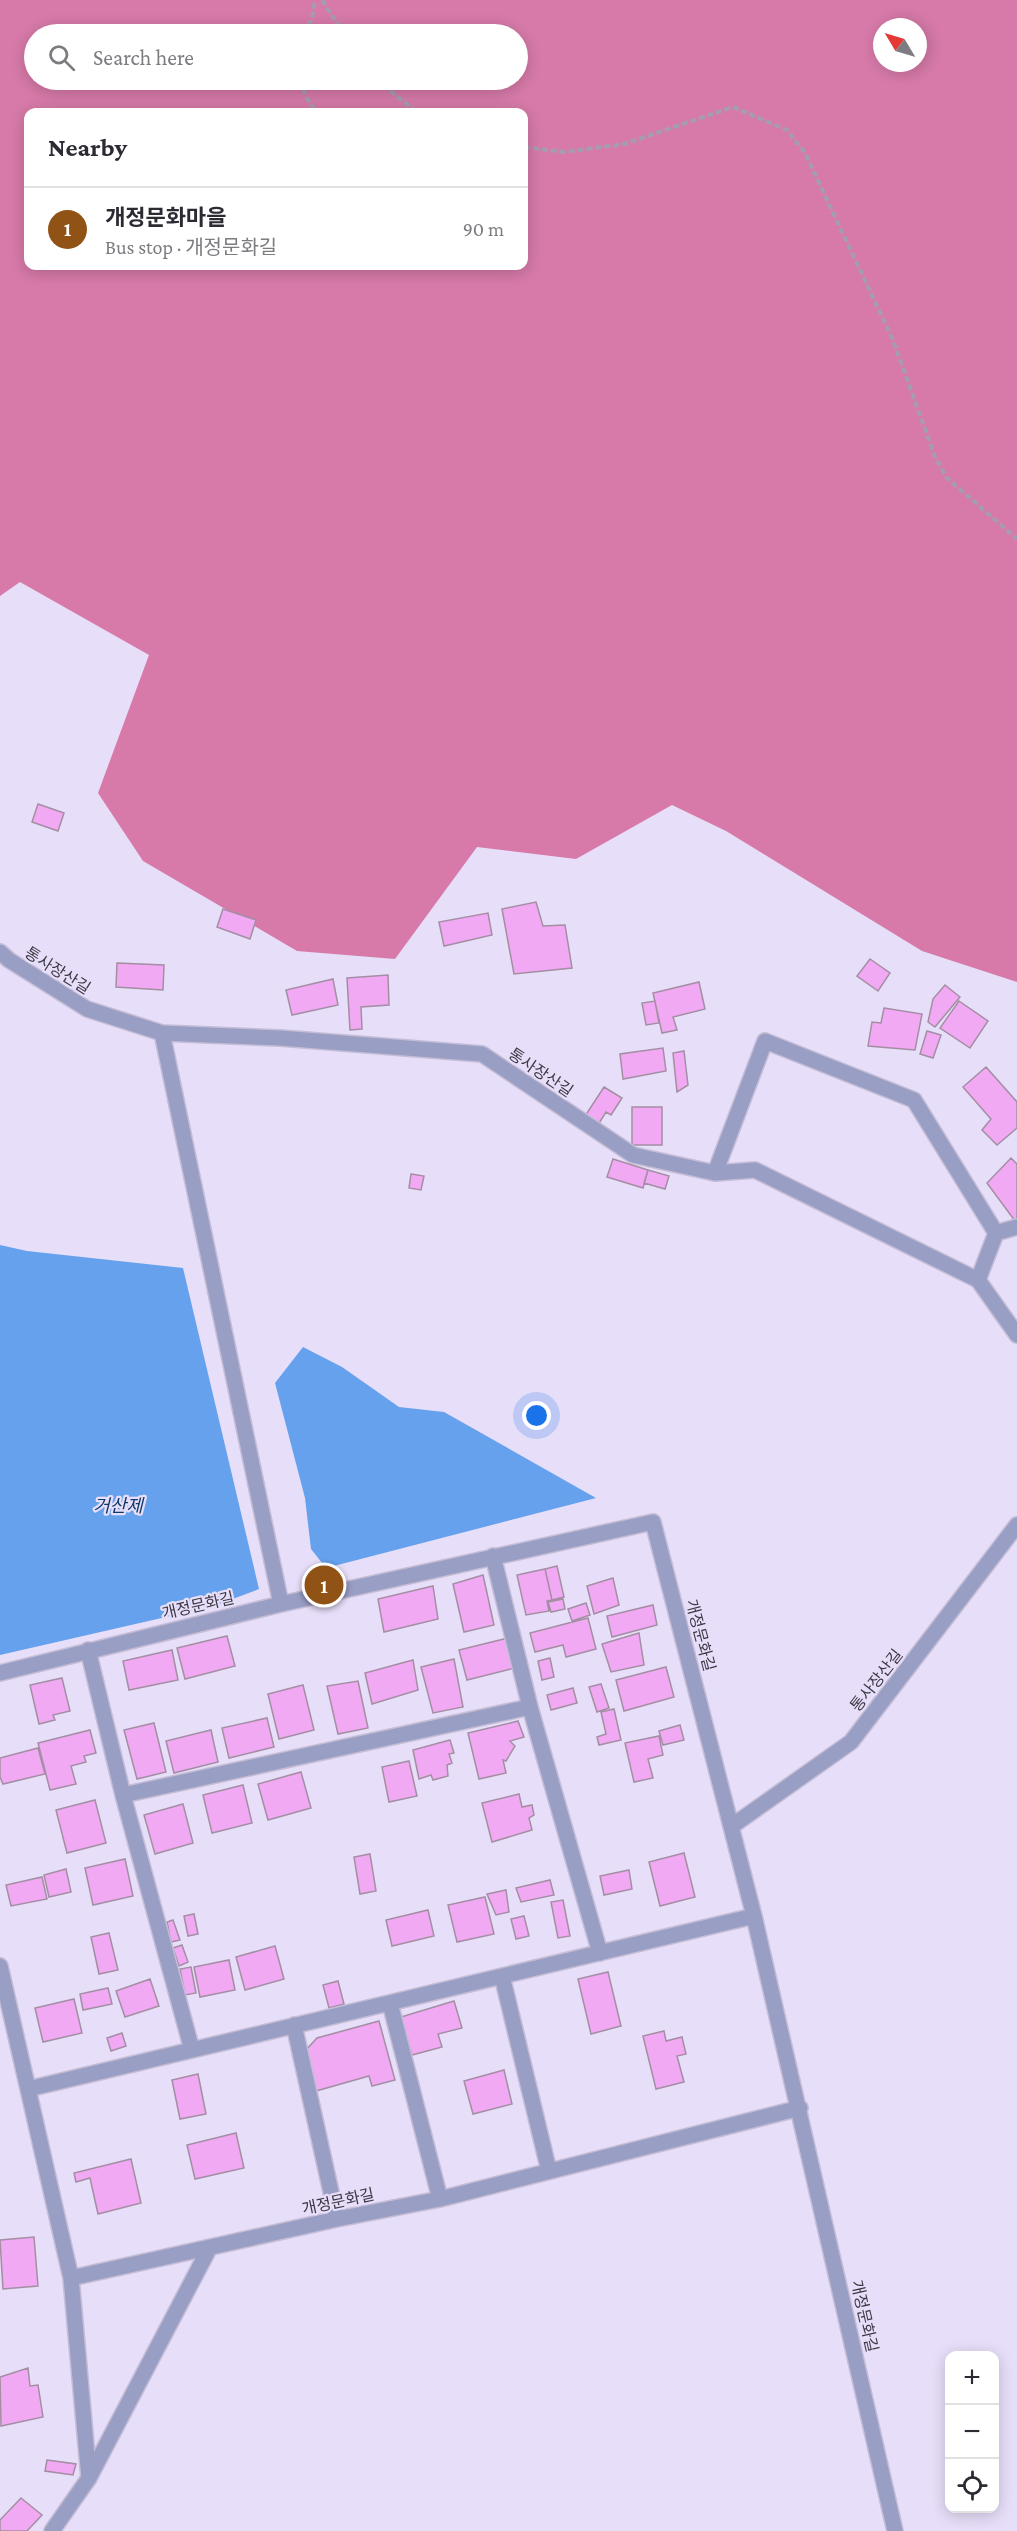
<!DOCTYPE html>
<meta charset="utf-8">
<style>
:root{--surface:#fff;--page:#f2f2f3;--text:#2b2b33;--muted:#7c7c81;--line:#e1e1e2;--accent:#905315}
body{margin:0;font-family:"Crimson Pro","Noto Sans KR",serif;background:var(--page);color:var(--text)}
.controls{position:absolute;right:18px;bottom:18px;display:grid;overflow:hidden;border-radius:12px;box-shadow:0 3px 15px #0003}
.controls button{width:54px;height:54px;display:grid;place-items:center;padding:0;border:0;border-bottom:2px solid var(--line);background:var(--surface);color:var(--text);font:30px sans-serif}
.compass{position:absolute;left:873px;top:18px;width:54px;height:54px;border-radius:50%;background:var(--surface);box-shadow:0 3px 15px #0003;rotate:308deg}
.you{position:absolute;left:537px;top:1416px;width:21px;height:21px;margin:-15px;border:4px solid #fff;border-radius:50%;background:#1a73e8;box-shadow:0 0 0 9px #1a73e833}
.badge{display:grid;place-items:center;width:39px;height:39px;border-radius:50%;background:var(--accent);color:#fff;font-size:20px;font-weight:700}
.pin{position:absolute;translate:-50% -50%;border:3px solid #fff;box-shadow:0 2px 6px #0006}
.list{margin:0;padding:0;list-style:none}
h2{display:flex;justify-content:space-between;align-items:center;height:78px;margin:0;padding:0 24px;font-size:26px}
h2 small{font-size:20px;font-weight:400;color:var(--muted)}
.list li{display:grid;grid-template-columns:39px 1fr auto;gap:18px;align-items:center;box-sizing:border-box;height:84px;padding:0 24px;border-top:2px solid var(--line)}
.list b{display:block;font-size:22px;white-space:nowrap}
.list p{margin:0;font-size:20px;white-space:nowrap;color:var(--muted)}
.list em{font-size:20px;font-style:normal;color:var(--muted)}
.icon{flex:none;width:33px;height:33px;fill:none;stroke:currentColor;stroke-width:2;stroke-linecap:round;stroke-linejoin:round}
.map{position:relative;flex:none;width:1017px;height:2531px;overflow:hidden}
.search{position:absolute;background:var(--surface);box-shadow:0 3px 15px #0003;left:24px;top:24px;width:504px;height:66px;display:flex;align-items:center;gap:15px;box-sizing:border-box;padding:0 21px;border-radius:33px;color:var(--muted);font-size:22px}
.panel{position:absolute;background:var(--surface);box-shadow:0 3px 15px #0003;left:24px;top:108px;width:504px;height:162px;border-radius:12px}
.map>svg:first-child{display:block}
</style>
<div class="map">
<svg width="1017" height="2531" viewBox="0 0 1017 2531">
<rect width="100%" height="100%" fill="#e7def9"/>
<!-- forest -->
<path fill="#d77aa9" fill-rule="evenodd" d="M0,0H1017V982L922,951L726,831L672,805L576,859L477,847L395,959L297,951L143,861L98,793L149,655L20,582L0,596ZM882,27H918V63H882ZM34,34H518V80H34ZM28,112H524V266H28Z"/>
<!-- water -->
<path fill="#66a1ed" d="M0,1245L27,1251L183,1268L259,1589L214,1606L0,1655Z
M303,1347L342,1367L399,1407L444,1412L596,1498L326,1568L311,1549L305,1498L275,1383Z"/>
<!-- building -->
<path fill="#f2a9f4" stroke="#a38ea3" stroke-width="1.5" d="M38,804L64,813L58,831L32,822Z
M536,902L543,926L565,925L572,968L514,974L502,909Z
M223,909L256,920L250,939L217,927Z
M488,913L492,935L444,946L439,922Z
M870,959L890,973L878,991L857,976Z
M117,963L164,965L163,990L116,987Z
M388,975L389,1005L361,1007L362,1029L350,1030L347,978Z
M333,979L338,1005L292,1015L286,990Z
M699,982L705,1009L673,1017L677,1030L662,1033L653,993Z
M945,985L960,997L935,1027L928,1022L933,999Z
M655,1001L659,1023L646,1025L642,1003Z
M959,1001L988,1021L970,1048L940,1028Z
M884,1008L922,1014L915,1050L868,1046L872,1022L881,1023Z
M927,1031L941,1035L933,1058L920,1054Z
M663,1048L666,1071L623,1079L620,1054Z
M684,1051L688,1085L677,1092L673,1053Z
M986,1067L1017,1102V1128L997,1145L982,1130L991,1119L963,1087Z
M604,1087L622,1098L611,1115L606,1112L598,1125L585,1116Z
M632,1107H662V1145H632Z
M1011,1158L1017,1164V1218L1015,1221L987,1183Z
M613,1159L648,1170L643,1188L607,1177Z
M648,1170L669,1176L665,1189L644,1183Z
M411,1174L424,1176L421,1190L409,1188Z
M557,1566L564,1597L552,1600L545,1569Z
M545,1569L552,1600L547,1601L549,1611L526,1615L517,1575Z
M483,1575L494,1625L464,1632L453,1584Z
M613,1578L619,1605L594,1614L587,1586Z
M433,1586L438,1619L384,1632L378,1599Z
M563,1599L565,1609L551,1612L548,1602Z
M586,1603L590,1615L572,1621L568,1609Z
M653,1605L657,1625L612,1637L607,1616Z
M588,1618L596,1649L566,1657L563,1645L535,1652L530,1633Z
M639,1633L644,1665L611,1672L602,1644Z
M227,1636L235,1666L185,1679L177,1648Z
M508,1638L515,1668L467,1680L459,1650Z
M172,1650L178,1680L129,1690L123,1661Z
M550,1658L554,1677L542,1680L538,1661Z
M454,1659L463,1707L433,1713L421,1667Z
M413,1660L418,1690L372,1704L365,1673Z
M666,1667L674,1697L624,1711L616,1680Z
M62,1678L70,1711L53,1715L55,1720L39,1724L30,1685Z
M358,1681L368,1728L338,1734L327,1686Z
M601,1684L609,1708L597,1712L589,1687Z
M303,1685L314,1730L279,1739L268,1694Z
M573,1688L577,1703L551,1710L547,1695Z
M614,1709L621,1740L599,1745L597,1737L606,1734L601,1712Z
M267,1718L274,1747L229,1758L222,1728Z
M518,1721L524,1737L510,1741L515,1746L506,1761L503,1760L506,1773L479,1779L468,1733Z
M154,1723L166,1772L137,1779L124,1730Z
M680,1725L684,1740L663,1745L659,1731Z
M90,1730L96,1753L84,1756L86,1762L71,1766L76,1784L50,1790L38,1743Z
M211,1730L218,1762L174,1773L166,1741Z
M659,1736L663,1755L648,1759L653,1778L634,1782L625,1743Z
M450,1740L454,1753L449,1754L452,1763L447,1765L448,1776L433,1780L431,1775L419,1779L413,1750Z
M38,1748L45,1774L3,1784L0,1777V1758Z
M409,1761L417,1796L389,1802L382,1767Z
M301,1772L311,1808L268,1820L258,1784Z
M243,1785L252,1823L212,1833L203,1795Z
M519,1794L522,1807L532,1805L534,1815L529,1818L532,1830L492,1842L482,1803Z
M95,1800L106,1843L67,1853L56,1810Z
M183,1804L193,1843L155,1854L144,1815Z
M684,1853L695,1897L660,1906L649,1862Z
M370,1854L376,1891L360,1894L354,1857Z
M125,1859L133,1896L93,1905L85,1868Z
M66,1869L71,1892L49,1897L44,1875Z
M629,1870L632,1889L604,1895L600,1876Z
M42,1877L47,1899L11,1906L6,1885Z
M550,1880L554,1895L521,1902L516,1888Z
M506,1890L509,1912L496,1915L487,1894Z
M485,1897L494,1934L457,1942L448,1905Z
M563,1900L570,1936L558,1938L551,1902Z
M428,1910L434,1936L392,1946L386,1920Z
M194,1914L198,1934L188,1936L184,1916Z
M524,1916L529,1936L516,1939L511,1919Z
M173,1920L180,1940L171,1942L167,1922Z
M109,1933L118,1970L99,1974L91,1937Z
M182,1945L188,1962L179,1966L173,1948Z
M275,1946L284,1979L245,1990L236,1957Z
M229,1960L235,1990L200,1997L194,1967Z
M191,1967L196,1993L185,1995L180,1969Z
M608,1972L621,2026L591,2034L578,1979Z
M150,1979L159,2006L125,2017L116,1991Z
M338,1981L344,2004L329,2008L323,1985Z
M108,1988L112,2004L83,2010L80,1994Z
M74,1999L82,2033L43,2042L35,2008Z
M454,2001L462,2028L438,2034L442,2047L412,2055L401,2017Z
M379,2021L395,2080L372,2086L369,2076L316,2091L305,2051L317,2038Z
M664,2031L666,2041L682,2037L686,2054L677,2056L684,2082L656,2089L643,2036Z
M122,2033L126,2046L111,2051L107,2038Z
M504,2070L512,2104L473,2114L464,2081Z
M198,2074L206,2114L180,2119L172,2080Z
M236,2133L244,2168L195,2179L187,2145Z
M131,2159L141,2203L98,2214L90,2178L76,2182L74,2173Z
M34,2237L38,2286L3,2289L0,2240Z
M28,2368L30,2386L38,2385L43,2417L1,2426L0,2377Z
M47,2460L76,2464L73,2475L45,2471Z
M21,2498L42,2515L27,2531H0V2520Z"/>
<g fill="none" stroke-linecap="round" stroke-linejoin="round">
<!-- minor casing -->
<g stroke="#c5bdd5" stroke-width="18">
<path id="minor" d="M0,952L9,960L87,1009L162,1033L280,1038L482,1054L633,1155L715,1173L755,1170L978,1280L1017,1335
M162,1033L281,1604
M715,1173L765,1041L914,1100L996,1233
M978,1280L996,1233L1017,1227
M493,1556L530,1707L600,1953
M88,1650L123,1795L192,2050
M0,1673L281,1604L653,1522L754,1916L895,2531
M123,1795L530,1707
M732,1826L851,1742L1017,1525
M0,1966L71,2278L337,2219L440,2199L800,2108
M502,1976L549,2171
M390,2003L440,2199
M294,2025L337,2219
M28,2089L754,1916
M71,2278L89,2478
M52,2531L89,2478L210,2247"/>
</g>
<!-- path -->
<path stroke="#a49db2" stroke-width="4" stroke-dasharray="6 3" stroke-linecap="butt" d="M322,0L344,34
M305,34L312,18L315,0
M301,80L305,95L316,112
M376,80L417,112
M524,147L564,152L624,144L733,107L787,130L805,153L893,340L935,457L947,478L1017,539"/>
<!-- minor -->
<use href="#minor" stroke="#999ec5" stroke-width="15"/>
</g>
<g text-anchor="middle" stroke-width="4.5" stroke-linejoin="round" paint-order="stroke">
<!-- street labels -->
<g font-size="16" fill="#3d3944" stroke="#e7def9">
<text transform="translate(58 970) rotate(32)" y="6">통사장산길</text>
<text transform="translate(541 1072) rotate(34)" y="6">통사장산길</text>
<text transform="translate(198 1605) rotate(-13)" y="6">개정문화길</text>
<text transform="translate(701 1635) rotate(75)" y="6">개정문화길</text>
<text transform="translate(876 1680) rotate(-52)" y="6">통사장산길</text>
<text transform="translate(338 2201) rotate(-12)" y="6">개정문화길</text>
<text transform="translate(865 2316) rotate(77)" y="6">개정문화길</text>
</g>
<!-- water labels -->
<g font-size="18" font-style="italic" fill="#103868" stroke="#e7def9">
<text x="118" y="1512">거산제</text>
</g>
</g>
</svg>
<div class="controls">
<button>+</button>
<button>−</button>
<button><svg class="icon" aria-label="locate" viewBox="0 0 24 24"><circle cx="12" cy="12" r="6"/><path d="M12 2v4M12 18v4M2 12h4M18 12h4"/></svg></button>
</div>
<svg class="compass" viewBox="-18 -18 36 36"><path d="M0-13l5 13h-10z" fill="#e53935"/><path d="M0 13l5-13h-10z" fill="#7c7c81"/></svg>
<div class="you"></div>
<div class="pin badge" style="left:324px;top:1585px">1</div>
<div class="search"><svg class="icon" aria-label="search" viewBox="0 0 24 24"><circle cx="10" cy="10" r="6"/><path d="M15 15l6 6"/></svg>Search here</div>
<section class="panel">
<h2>Nearby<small></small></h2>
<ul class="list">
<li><span class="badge">1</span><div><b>개정문화마을</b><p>Bus stop · 개정문화길</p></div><em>90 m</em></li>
</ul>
</section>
</div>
